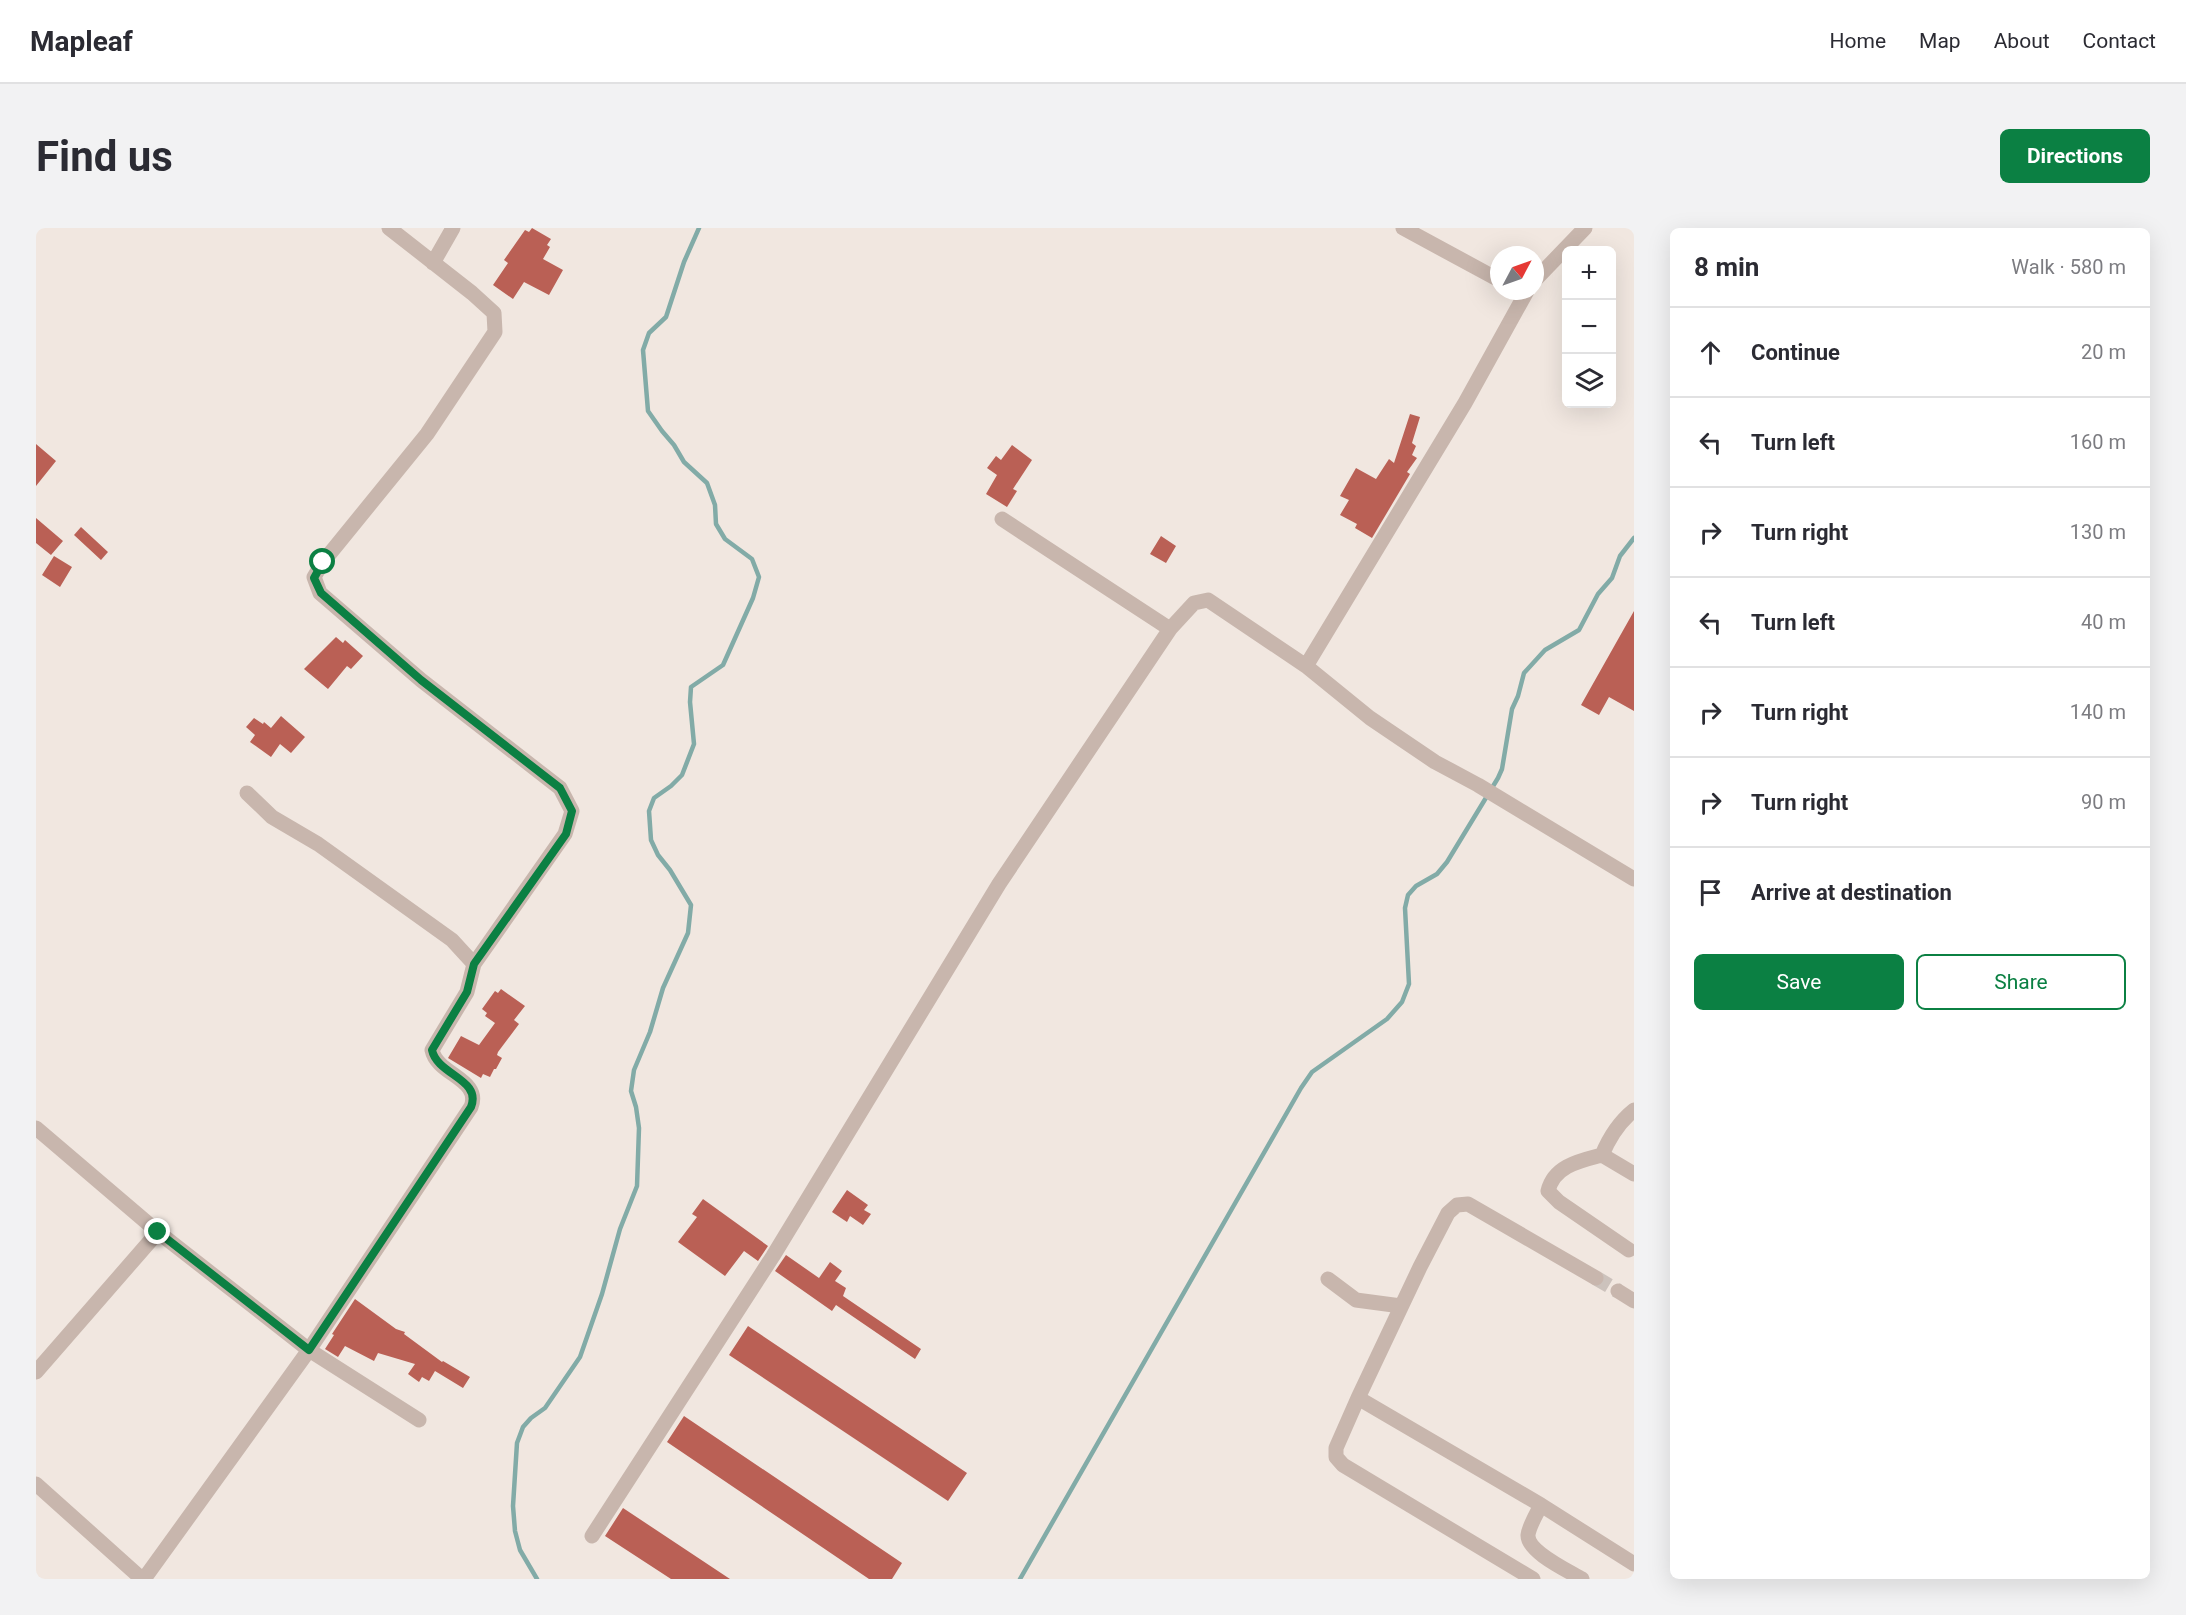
<!DOCTYPE html>
<meta charset="utf-8">
<style>
:root{--surface:#fff;--page:#f2f2f3;--text:#2b2b33;--muted:#7c7c81;--line:#e1e1e2;--accent:#0b8043}
body{margin:0;font-family:Roboto,sans-serif;background:var(--page);color:var(--text)}
.controls{position:absolute;right:18px;top:18px;display:grid;overflow:hidden;border-radius:9px;box-shadow:0 6px 24px #0002}
.controls button{width:54px;height:54px;display:grid;place-items:center;padding:0;border:0;border-bottom:2px solid var(--line);background:var(--surface);color:var(--text);font:30px sans-serif}
.compass{position:absolute;left:1454px;top:18px;width:54px;height:54px;border-radius:50%;background:var(--surface);box-shadow:0 6px 24px #0002;rotate:49deg}
.stop{position:absolute;width:18px;height:18px;margin:-14px;border:4px solid #0b8043;border-radius:50%;background:#fff}
.stop.end{background:#0b8043;border-color:#fff;box-shadow:0 2px 6px #0008}
.list{margin:0;padding:0;list-style:none}
h2{display:flex;justify-content:space-between;align-items:center;height:78px;margin:0;padding:0 24px;font-size:26px}
h2 small{font-size:20px;font-weight:400;color:var(--muted)}
.list li{display:grid;grid-template-columns:39px 1fr auto;gap:18px;align-items:center;box-sizing:border-box;height:90px;padding:0 24px;border-top:2px solid var(--line)}
.list b{display:block;font-size:22px;white-space:nowrap}
.list em{font-size:20px;font-style:normal;color:var(--muted)}
.actions{display:flex;gap:12px;padding:18px 24px}
.actions a{flex:1;padding:14px 0;border:2px solid var(--accent);border-radius:9px;text-align:center;font-size:21px;color:var(--accent)}
.actions .main{background:var(--accent);color:#fff}
.icon{flex:none;width:33px;height:33px;fill:none;stroke:currentColor;stroke-width:2;stroke-linecap:round;stroke-linejoin:round}
.map{position:relative;flex:none;width:1598px;height:1351px;overflow:hidden;border-radius:9px}
header{display:flex;align-items:center;gap:36px;box-sizing:border-box;height:84px;padding:0 30px;background:var(--surface);border-bottom:2px solid var(--line)}
header strong{font-size:28px}
nav{display:flex;gap:33px;margin-inline-start:auto;font-size:21px}
.intro{display:flex;align-items:center;justify-content:space-between;box-sizing:border-box;height:144px;padding:0 36px}
h1{margin:0;font-size:42px}
.button{padding:15px 27px;border-radius:9px;background:var(--accent);color:#fff;font-size:21px;font-weight:700}
main{display:flex;gap:36px;padding:0 36px}
aside{flex:1;background:var(--surface);border-radius:9px;box-shadow:0 6px 24px #0002}
.map>svg:first-child{display:block}
</style>
<header>
<strong>Mapleaf</strong>
<nav><a>Home</a><a>Map</a><a>About</a><a>Contact</a></nav>
</header>
<div class="intro"><h1>Find us</h1><a class="button">Directions</a></div>
<main>
<div class="map">
<svg width="1598" height="1351" viewBox="0 0 1598 1351">
<rect width="100%" height="100%" fill="#f1e7e0"/>
<g fill="none" stroke-linecap="round" stroke-linejoin="round">
<!-- stream -->
<path stroke="#82aba7" stroke-width="4.5" d="M501,1351L484,1322L479,1303L477,1278L481,1215L487,1199L495,1190L509,1180L544,1129L566,1066L584,1001L601,958L603,900L600,879L595,863L598,842L614,804L627,760L652,705L655,677L634,642L622,627L615,612L613,583L618,570L635,558L646,547L658,516L654,474L655,459L687,437L717,370L723,349L716,331L689,311L680,296L679,277L671,255L648,234L638,217L626,203L612,183L607,122L613,105L630,89L648,34L663,0
M984,1351L1265,860L1276,844L1351,791L1366,774L1373,756L1369,680L1372,667L1380,658L1401,646L1411,634L1462,550L1466,541L1476,481L1482,468L1488,445L1509,422L1543,402L1562,366L1576,350L1584,328L1598,310"/>
</g>
<!-- building -->
<path fill="#ba6055" d="M496,0L515,11L511,17L514,19L507,31L527,42L513,67L488,54L477,71L457,57L472,35L468,32L489,2L493,4Z
M1374,186L1384,189L1376,215L1380,218L1376,227L1381,230L1371,244L1374,246L1336,310L1319,300L1321,296L1304,287L1313,272L1304,268L1320,240L1340,251L1353,231L1358,235Z
M0,216L20,233L0,258Z
M976,217L996,232L977,261L981,263L971,279L950,266L961,247L951,240L960,228L965,232Z
M0,290L27,313L15,327L0,315Z
M45,299L72,324L65,332L38,307Z
M1125,308L1140,318L1130,335L1114,326Z
M18,328L36,339L24,359L6,347Z
M1598,383V483L1573,469L1563,487L1545,477Z
M300,409L307,415L309,412L327,428L315,441L311,438L292,461L268,441Z
M245,488L269,509L255,525L244,516L235,529L214,514L219,507L210,499L218,490L227,496L228,494L235,500Z
M465,761L489,778L478,792L483,796L462,824L461,827L466,830L460,841H458L454,849L447,846L445,850L412,830L425,808L443,817L459,795L449,788L451,785L446,781L459,763L462,765Z
M811,962L832,977L828,982L835,986L827,997L814,988L811,994L796,984Z
M667,971L732,1018L722,1033L708,1023L689,1048L642,1014L661,989L656,986Z
M750,1027L783,1050L794,1034L806,1043L799,1053L810,1060L807,1068L885,1121L879,1131L800,1077L796,1083L739,1043Z
M319,1071L360,1101L369,1104L368,1106L406,1134L407,1133L434,1149L427,1160L399,1143L393,1153L386,1149L383,1154L372,1146L379,1136L342,1125L338,1133L309,1118L302,1129L289,1121L298,1107L296,1106Z
M712,1098L931,1245L912,1273L693,1127Z
M648,1188L866,1335L856,1351H833L631,1214Z
M587,1280L694,1351H635L569,1308Z"/>
<g fill="none" stroke-linecap="round" stroke-linejoin="round">
<!-- minor-tunnel -->
<path stroke="#ccc2bc" stroke-width="15" stroke-dasharray="15 8" stroke-linecap="butt" d="M1560,1050L1582,1063"/>
<!-- minor -->
<path stroke="#c8b6ad" stroke-width="15" d="M353,0L436,65L458,85L459,104L391,206L287,334L278,349L284,365L385,452L524,560L536,583L529,606L438,736
M1367,0L1463,52
M397,35L417,0
M1499,52L1549,0
M966,291L1134,401
M1270,438L1429,175L1491,63
M1598,882C1583,894 1573,910 1566,927L1598,946
M0,900L122,1004L273,1122L383,1192
M1566,927C1543,933 1518,938 1512,963L1523,974L1593,1022
M1292,1051L1320,1072L1365,1078
M1582,1063L1598,1073
M0,1144L122,1004
M1322,1170L1505,1277L1598,1336
M0,1256L106,1351
M1505,1277C1501,1285 1493,1298 1492,1307C1491,1324 1533,1343 1546,1351
M556,1308L737,1028L963,656L1134,401L1158,375L1172,372L1270,438L1334,490L1399,534L1442,557L1598,651
M108,1351L273,1122L435,879C446,851 401,847 396,822L431,764L438,736L416,712L282,616L236,589L211,565
M1497,1351L1307,1237L1300,1229V1220L1322,1170L1384,1039L1412,985L1421,977L1432,976L1560,1050"/>
</g>
<g fill="none" stroke-linecap="round" stroke-linejoin="round">
<!-- route -->
<path stroke="#0b8043" stroke-width="8" d="M122,1004L273,1122L435,879C446,851 401,847 396,822L431,764L438,736L530,606L536,583L524,560L385,452L285,365L278,350L287,334"/>
</g>
</svg>
<div class="controls">
<button>+</button>
<button>−</button>
<button><svg class="icon" aria-label="layers" viewBox="0 0 24 24"><path d="M12 4l9 5-9 5-9-5zM3 14l9 5 9-5"/></svg></button>
</div>
<svg class="compass" viewBox="-18 -18 36 36"><path d="M0-13l5 13h-10z" fill="#e53935"/><path d="M0 13l5-13h-10z" fill="#7c7c81"/></svg>
<div class="stop" style="left:287px;top:334px"></div>
<div class="stop end" style="left:122px;top:1004px"></div>
</div>
<aside>
<h2>8 min<small>Walk · 580 m</small></h2>
<ul class="list">
<li><svg class="icon" aria-label="ahead" viewBox="0 0 24 24"><path d="M12 20V5M6 11l6-6 6 6"/></svg><div><b>Continue</b></div><em>20 m</em></li>
<li><svg class="icon" aria-label="left" viewBox="0 0 24 24"><path d="M17 20v-9H6M10 6l-5 5 5 5"/></svg><div><b>Turn left</b></div><em>160 m</em></li>
<li><svg class="icon" aria-label="right" viewBox="0 0 24 24"><path d="M7 20v-9h11M14 6l5 5-5 5"/></svg><div><b>Turn right</b></div><em>130 m</em></li>
<li><svg class="icon" aria-label="left" viewBox="0 0 24 24"><path d="M17 20v-9H6M10 6l-5 5 5 5"/></svg><div><b>Turn left</b></div><em>40 m</em></li>
<li><svg class="icon" aria-label="right" viewBox="0 0 24 24"><path d="M7 20v-9h11M14 6l5 5-5 5"/></svg><div><b>Turn right</b></div><em>140 m</em></li>
<li><svg class="icon" aria-label="right" viewBox="0 0 24 24"><path d="M7 20v-9h11M14 6l5 5-5 5"/></svg><div><b>Turn right</b></div><em>90 m</em></li>
<li><svg class="icon" aria-label="arrive" viewBox="0 0 24 24"><path d="M6 21V4h12l-3 4 3 4H6"/></svg><div><b>Arrive at destination</b></div></li>
</ul>
<div class="actions"><a class="main">Save</a><a>Share</a></div>
</aside>
</main>
